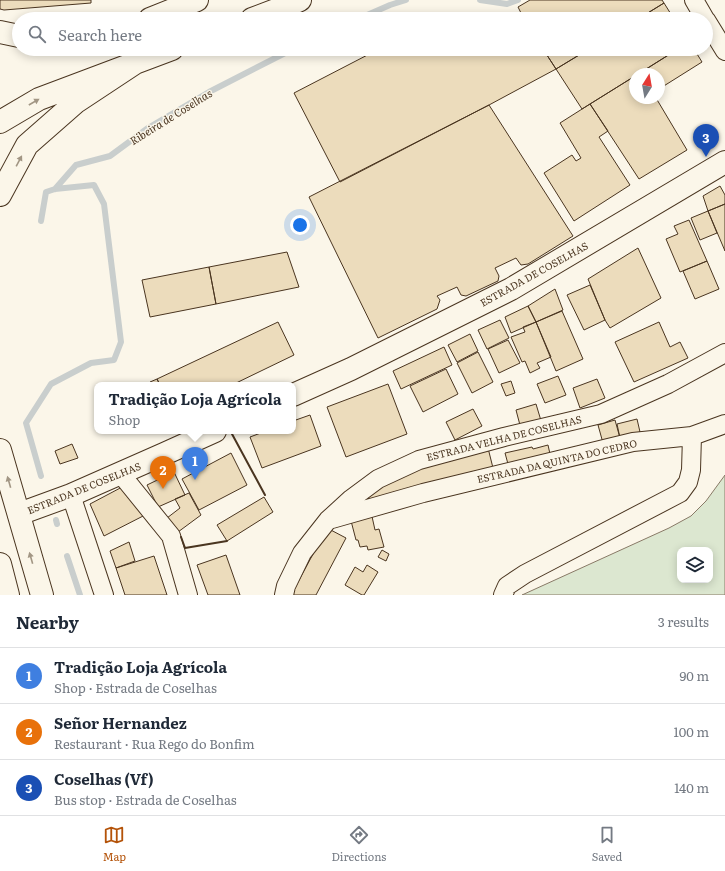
<!DOCTYPE html>
<meta charset="utf-8">
<style>
:root{--surface:#fff;--page:#f6f6f7;--text:#1f2937;--muted:#747a83;--line:#e0e1e3;--accent:#b45309}
body{margin:0;font-family:Literata,serif;background:var(--page);color:var(--text)}
.controls{position:absolute;right:12px;bottom:12px;display:grid;overflow:hidden;border-radius:8px;box-shadow:0 2px 10px #0003}
.controls button{width:36px;height:36px;display:grid;place-items:center;padding:0;border:0;border-bottom:1px solid var(--line);background:var(--surface);color:var(--text);font:20px sans-serif}
.compass{position:absolute;left:629px;top:68px;width:36px;height:36px;border-radius:50%;background:var(--surface);box-shadow:0 2px 10px #0003;rotate:11deg}
.you{position:absolute;left:300px;top:225px;width:14px;height:14px;margin:-10px;border:3px solid #fff;border-radius:50%;background:#1a73e8;box-shadow:0 0 0 6px #1a73e833}
.badge{display:grid;place-items:center;width:26px;height:26px;border-radius:50%;background:var(--accent);color:#fff;font-size:13px;font-weight:700}
.pin{position:absolute;translate:-50% -33px;filter:drop-shadow(0 1px 2px #0008)}
.pin::after{content:'';position:absolute;top:21px;width:14px;height:12px;background:inherit;clip-path:polygon(0 0,100% 0,50% 100%)}
.popup{position:absolute;left:94px;top:382px;width:202px;height:52px;box-sizing:border-box;display:grid;place-content:center;border-radius:8px;background:var(--surface);filter:drop-shadow(0 1px 3px #0005);font-size:13px;white-space:nowrap;color:var(--muted)}
.popup b{font-size:15px;color:var(--text)}
.popup::after{content:'';position:absolute;left:50%;top:100%;margin-left:-8px;border:8px solid transparent;border-top-color:var(--surface)}
.list{margin:0;padding:0;list-style:none}
h2{display:flex;justify-content:space-between;align-items:center;height:52px;margin:0;padding:0 16px;font-size:17px}
h2 small{font-size:13px;font-weight:400;color:var(--muted)}
.list li{display:grid;grid-template-columns:26px 1fr auto;gap:12px;align-items:center;box-sizing:border-box;height:56px;padding:0 16px;border-top:1px solid var(--line)}
.list b{display:block;font-size:15px;white-space:nowrap}
.list p{margin:0;font-size:13px;white-space:nowrap;color:var(--muted)}
.list em{font-size:13px;font-style:normal;color:var(--muted)}
.icon{flex:none;width:22px;height:22px;fill:none;stroke:currentColor;stroke-width:2;stroke-linecap:round;stroke-linejoin:round}
.map{position:relative;flex:none;width:725px;height:595px;overflow:hidden}
.search{position:absolute;background:var(--surface);box-shadow:0 2px 10px #0003;left:12px;right:12px;top:12px;height:44px;display:flex;align-items:center;gap:10px;box-sizing:border-box;padding:0 14px;border-radius:22px;color:var(--muted);font-size:15px}
.sheet{height:220px;background:var(--surface)}
nav{display:flex;justify-content:space-around;align-items:center;box-sizing:border-box;height:56px;border-top:1px solid var(--line);background:var(--surface);font-size:11px;color:var(--muted)}
nav a{display:grid;justify-items:center;gap:2px}
nav .on{color:var(--accent)}
.map>svg:first-child{display:block}
</style>
<div class="map">
<svg width="725" height="595" viewBox="0 0 725 595">
<rect width="100%" height="100%" fill="#fbf6e9"/>
<!-- green -->
<path fill="#dce7d0" stroke="#887966" fill-rule="evenodd" d="M725,475V595H522L669,528L691,516L706,501ZM680,550H710V580H680Z"/>
<g fill="none" stroke-linecap="round" stroke-linejoin="round">
<!-- stream -->
<path stroke="#c9cecd" stroke-width="6" d="M480,0L507,4L518,0
M358,19L390,5L406,0
M55,189L76,165L110,156L148,128L209,92L293,49
M41,221L46,192L55,189L94,185L104,204L121,342L114,360L91,363L51,384L26,423L41,476
M56,520L57,524
M67,556L80,595"/>
</g>
<!-- building -->
<path fill="#ecdcbc" stroke="#4a3520" d="M0,0H91V3L4,10L0,9Z
M530,0H662L664,3L638,19H524L518,7Z
M664,3L674,19H638Z
M446,14L490,19H437Z
M379,49H543L556,69L489,105L340,182L294,93Z
M543,49H589L556,69Z
M589,49H678L638,74H635V76L582,109L556,69Z
M678,49H694L702,62L659,89V74H641L640,73Z
M635,76V98H656L687,150L639,179L590,104Z
M590,104L608,131L599,137L630,185L574,221L544,173L572,155L576,161L581,158L560,123Z
M489,105L573,236L528,264L521,265L516,258L495,268L499,276L498,281L466,296L461,295L457,287L437,296L440,300L437,309L378,338L309,197Z
M720,186L725,195V204L708,211L703,196Z
M725,204V251L708,211Z
M708,211L717,233L700,240L691,218Z
M689,220L707,261L680,272L666,239L678,234L674,226Z
M638,248L661,298L610,328L605,320L588,279Z
M287,252L299,287L216,304L209,267Z
M707,261L719,289L695,299L683,271Z
M209,267L216,304L150,317L142,280Z
M590,285L605,320L584,330L567,295Z
M555,289L563,310L536,322L528,306Z
M528,306L536,322L511,333L505,317Z
M562,311L583,359L556,371L536,322Z
M500,320L509,338L487,349L478,330Z
M278,322L294,355L232,385H160L157,379Z
M536,322L551,357L537,363L540,368L530,373L525,361L522,362L511,337L525,332L523,327Z
M659,322L670,347L680,342L688,358L634,382L615,342Z
M470,334L478,351L457,362L448,345Z
M508,340L520,363L499,373L488,349Z
M444,347L452,365L401,389L393,371Z
M478,352L493,382L472,393L457,363Z
M446,369L458,394L423,412L410,386Z
M558,376L566,395L545,403L537,384Z
M157,379L160,385H150V382Z
M597,379L605,398L580,408L573,388Z
M511,381L515,393L506,396L501,384Z
M388,384L407,434L346,457L327,407Z
M536,404L542,424L521,429L516,410Z
M473,409L482,426L455,440L446,422Z
M310,415L321,446L262,468L250,437L266,431H293V421Z
M637,419L640,432L620,438L617,424Z
M615,420L620,438L603,443L598,425Z
M72,444L78,458L60,464L55,451Z
M548,445L550,454L508,464L505,453L532,447L533,449Z
M488,448L493,468L366,504L363,496L430,462Z
M231,453L247,485L199,510L182,479Z
M174,472L185,495L158,507L147,485Z
M124,486L147,514L104,536L90,504Z
M189,493L201,515L178,532L167,518L180,508L175,499Z
M264,497L273,512L227,541L217,525Z
M371,512L375,530L379,529L384,547L368,550L367,546L360,547L358,540H356L350,517Z
M327,528L346,538L316,595H291Z
M129,542L135,561L116,568L110,551Z
M382,550L389,554L386,561L378,557Z
M226,555L240,595H208L197,565Z
M154,556L167,595H125L116,568Z
M367,565L378,572L364,595H362L345,585L355,567L363,572Z"/>
<g fill="none" stroke-linecap="round" stroke-linejoin="round">
<!-- street casing -->
<g stroke="#4a3520" stroke-width="20">
<path id="street" d="M694,0L705,19
M706,20L725,51
M120,473L171,536L188,595
M71,495L104,595
M332,519L423,493L633,442L692,436L725,424
M284,595L286,586L302,553L328,520L351,499L378,479L419,460L504,437L601,414L668,384L725,353
M503,595L507,586L525,574L680,493L688,482L691,470L692,436"/>
</g>
<!-- secondary casing -->
<g stroke="#4a3520" stroke-width="24">
<path id="secondary" d="M293,395L351,369L511,289L725,162
M19,514L71,495L164,454L215,431"/>
</g>
<!-- primary casing -->
<g stroke="#4a3520" stroke-width="24">
<path id="primary" d="M0,450L42,595
M0,564L8,595"/>
</g>
<!-- highway casing -->
<g stroke="#4a3520" stroke-width="24">
<path id="highway" d="M150,19L197,0
M252,19L289,5L300,0
M0,32L19,36
M0,122L39,99L172,49
M0,195L27,145L76,102L138,61"/>
</g>
<!-- street -->
<use href="#street" stroke="#fbf6e9" stroke-width="18"/>
<!-- secondary -->
<use href="#secondary" stroke="#fbf6e9" stroke-width="22"/>
<!-- primary -->
<use href="#primary" stroke="#fbf6e9" stroke-width="22"/>
<!-- highway -->
<use href="#highway" stroke="#fbf6e9" stroke-width="22"/>
<!-- wall -->
<path stroke="#4a3520" stroke-width="2" d="M232,434L265,495
M181,537L185,548L227,541"/>
</g>
<!-- one-way arrows -->
<defs><path id="oneway-solid" d="M-6-.8H1V-3.2L6.5 0L1 3.2V.8H-6Z"/></defs>
<g fill="#a29684">
<use href="#oneway-solid" transform="translate(34 102) rotate(-30)"/>
<use href="#oneway-solid" transform="translate(19 161) rotate(-62)"/>
<use href="#oneway-solid" transform="translate(9 482) rotate(-106)"/>
<use href="#oneway-solid" transform="translate(31 558) rotate(-106)"/>
</g>
<g text-anchor="middle" stroke-width="3" stroke-linejoin="round" paint-order="stroke">
<!-- street labels -->
<g font-size="10" fill="#4a3520" stroke="#fbf6e9">
<text transform="translate(534 274) rotate(-29)" y="4">ESTRADA DE COSELHAS</text>
<text transform="translate(504 438) rotate(-14)" y="4">ESTRADA VELHA DE COSELHAS</text>
<text transform="translate(557 461) rotate(-13)" y="4">ESTRADA DA QUINTA DO CEDRO</text>
<text transform="translate(84 488) rotate(-22)" y="4">ESTRADA DE COSELHAS</text>
</g>
<!-- water labels -->
<g font-size="11" font-style="italic" fill="#4a3520" stroke="#fbf6e9">
<text transform="translate(171 117) rotate(-32)" y="4">Ribeira de Coselhas</text>
</g>
</g>
</svg>
<div class="controls">
<button><svg class="icon" aria-label="layers" viewBox="0 0 24 24"><path d="M12 4l9 5-9 5-9-5zM3 14l9 5 9-5"/></svg></button>
</div>
<svg class="compass" viewBox="-18 -18 36 36"><path d="M0-13l5 13h-10z" fill="#e53935"/><path d="M0 13l5-13h-10z" fill="#747a83"/></svg>
<div class="you"></div>
<div class="pin badge" style="left:195px;top:480px;background:#3f7fe0">1</div>
<div class="popup"><b>Tradição Loja Agrícola</b>Shop</div>
<div class="pin badge" style="left:163px;top:489px;background:#e8710a">2</div>
<div class="pin badge" style="left:706px;top:157px;background:#1a4fb4">3</div>
<div class="search"><svg class="icon" aria-label="search" viewBox="0 0 24 24"><circle cx="10" cy="10" r="6"/><path d="M15 15l6 6"/></svg>Search here</div>
</div>
<section class="sheet">
<h2>Nearby<small>3 results</small></h2>
<ul class="list">
<li><span class="badge" style="background:#3f7fe0">1</span><div><b>Tradição Loja Agrícola</b><p>Shop · Estrada de Coselhas</p></div><em>90 m</em></li>
<li><span class="badge" style="background:#e8710a">2</span><div><b>Señor Hernandez</b><p>Restaurant · Rua Rego do Bonfim</p></div><em>100 m</em></li>
<li><span class="badge" style="background:#1a4fb4">3</span><div><b>Coselhas (Vf)</b><p>Bus stop · Estrada de Coselhas</p></div><em>140 m</em></li>
</ul>
</section>
<nav>
<a class="on"><svg class="icon" aria-label="map" viewBox="0 0 24 24"><path d="M3 6l6-2 6 2 6-2v14l-6 2-6-2-6 2zM9 4v14M15 6v14"/></svg>Map</a>
<a><svg class="icon" aria-label="directions" viewBox="0 0 24 24"><path d="M12 3l9 9-9 9-9-9zM9 14v-3h6M13 9l2 2-2 2"/></svg>Directions</a>
<a><svg class="icon" aria-label="saved" viewBox="0 0 24 24"><path d="M7 4h10v16l-5-4-5 4z"/></svg>Saved</a>
</nav>
